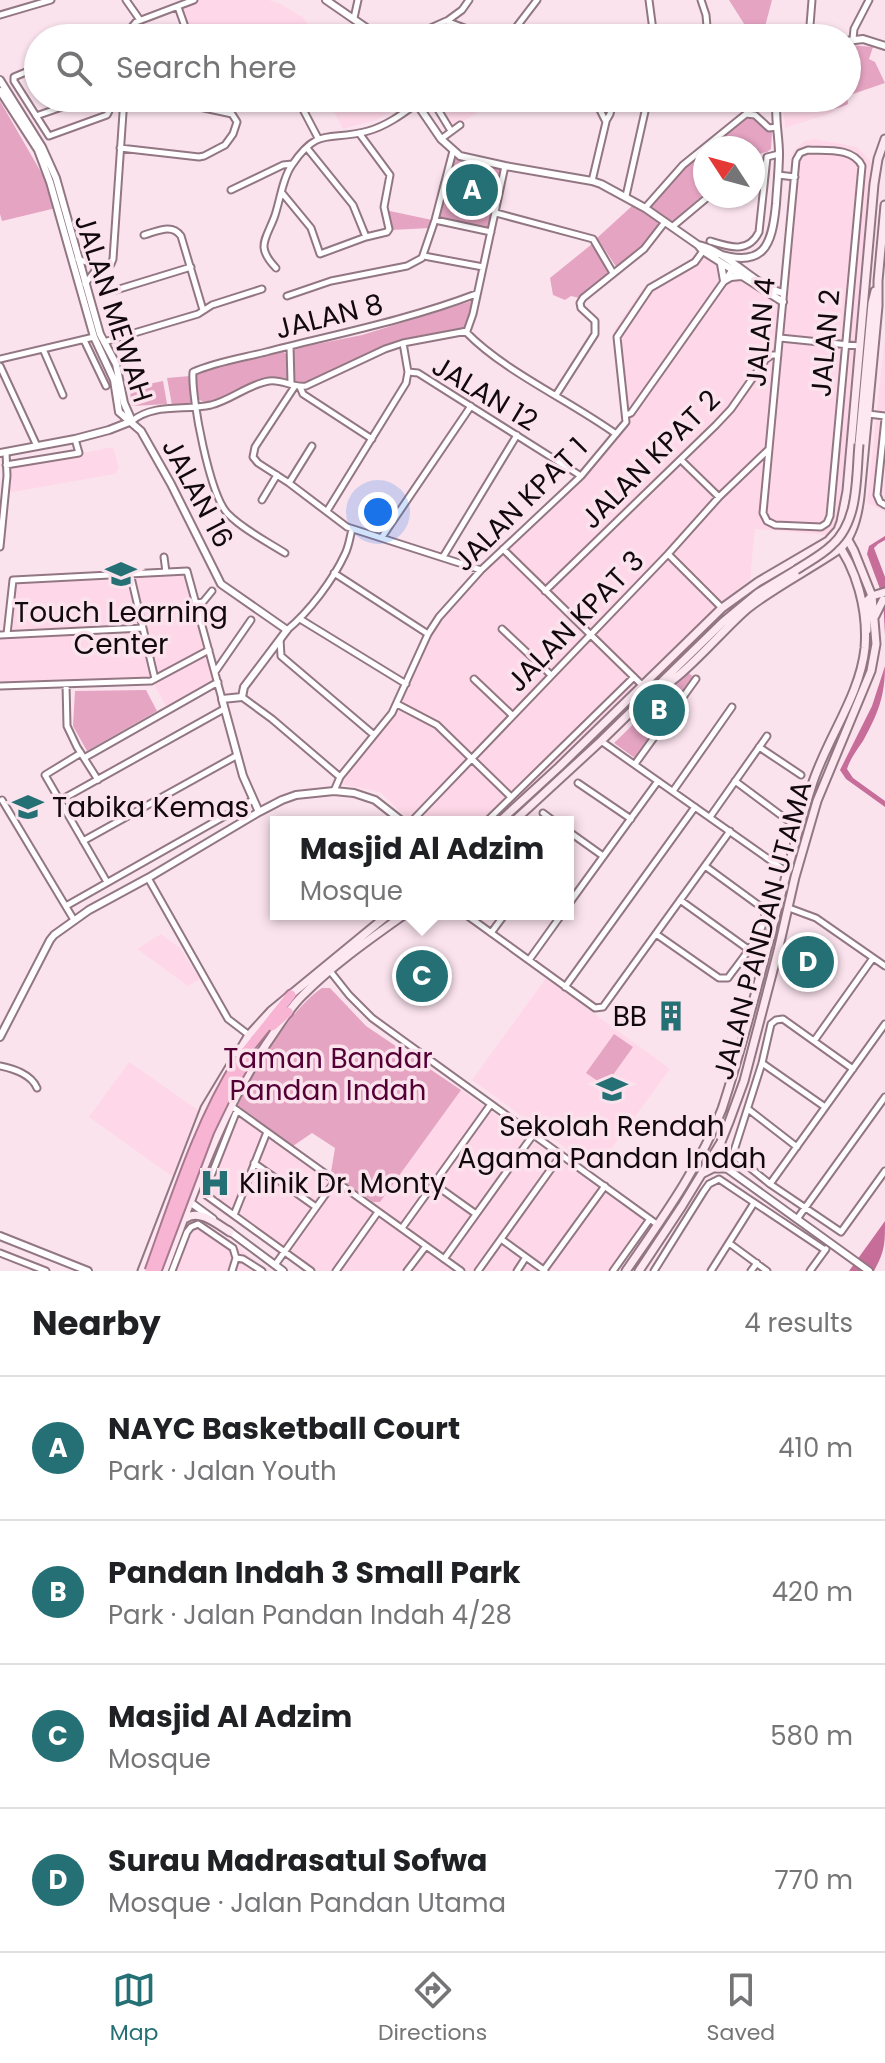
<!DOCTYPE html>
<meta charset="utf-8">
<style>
:root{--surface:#fff;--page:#f6f6f6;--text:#202124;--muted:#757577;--line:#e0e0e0;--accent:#257074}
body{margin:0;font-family:Poppins,sans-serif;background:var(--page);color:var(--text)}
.compass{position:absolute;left:693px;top:136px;width:72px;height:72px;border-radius:50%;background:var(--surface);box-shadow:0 2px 6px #0004;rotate:306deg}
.you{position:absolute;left:378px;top:512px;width:28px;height:28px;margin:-20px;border:6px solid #fff;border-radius:50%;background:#1a73e8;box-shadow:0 0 0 12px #1a73e833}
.badge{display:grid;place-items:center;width:52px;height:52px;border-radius:50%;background:var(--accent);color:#fff;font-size:26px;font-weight:700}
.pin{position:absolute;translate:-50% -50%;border:4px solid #fff;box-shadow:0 2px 8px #0006}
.popup{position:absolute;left:270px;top:816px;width:304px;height:104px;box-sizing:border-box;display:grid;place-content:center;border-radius:0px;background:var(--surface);filter:drop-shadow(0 2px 6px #0005);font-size:26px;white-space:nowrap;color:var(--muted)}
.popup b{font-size:30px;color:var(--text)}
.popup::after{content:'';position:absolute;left:50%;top:100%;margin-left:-16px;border:16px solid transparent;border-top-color:var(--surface)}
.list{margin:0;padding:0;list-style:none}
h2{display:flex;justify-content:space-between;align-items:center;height:104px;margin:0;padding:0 32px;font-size:34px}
h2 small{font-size:26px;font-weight:400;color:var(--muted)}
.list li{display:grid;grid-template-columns:52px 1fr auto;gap:24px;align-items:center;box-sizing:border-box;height:144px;padding:0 32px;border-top:2px solid var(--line)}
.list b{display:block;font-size:30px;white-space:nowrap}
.list p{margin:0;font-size:26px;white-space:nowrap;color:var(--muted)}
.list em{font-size:26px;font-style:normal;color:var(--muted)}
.icon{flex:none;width:44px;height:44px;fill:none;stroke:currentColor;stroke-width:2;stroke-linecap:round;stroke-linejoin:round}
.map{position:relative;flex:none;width:885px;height:1271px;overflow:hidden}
.search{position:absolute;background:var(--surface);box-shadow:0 2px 6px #0004;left:24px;right:24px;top:24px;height:88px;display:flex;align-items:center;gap:20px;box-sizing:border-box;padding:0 28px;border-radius:44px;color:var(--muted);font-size:30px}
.sheet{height:680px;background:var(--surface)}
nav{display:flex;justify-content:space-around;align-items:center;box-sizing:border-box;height:112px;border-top:2px solid var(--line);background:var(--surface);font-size:22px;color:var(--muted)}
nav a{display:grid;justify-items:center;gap:4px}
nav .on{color:var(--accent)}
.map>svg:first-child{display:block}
</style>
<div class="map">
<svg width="885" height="1271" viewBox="0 0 885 1271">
<rect width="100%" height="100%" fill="#fbe3ee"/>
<!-- built -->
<path fill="#fed8e8" d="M200,0H269L281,4L305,19L307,24L298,38H195L185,19L183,10Z
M327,98H406L404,105L376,120L343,129Z
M433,98H467L477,113L452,128Z
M785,98H812L826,110H836L828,114L785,128L783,106Z
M814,139L857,147L871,162L840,506L835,524L827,535L755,529L750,580L718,605L493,822H411L380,792L335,783L395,704L433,620L500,548L578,476L623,421L614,330L644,287L691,261L699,252L778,303L793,152L804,141Z
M885,335V512L867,503Z
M113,447L119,468L115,474L7,493L8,468Z
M185,573L214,682L167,708L151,679L0,684V637L10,636L14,582Z
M161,934L180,948L200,979L188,986L137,949Z
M546,978L670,1069L596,1170L472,1080Z
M129,1062L198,1110L173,1177L89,1117Z
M461,1090L650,1225L618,1271H304L204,1200L197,1191L237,1105L373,1202H380Z
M200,1220L270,1271H169L188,1223Z"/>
<!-- green -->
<path fill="#e5a4c2" d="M729,0H772L762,38H753Z
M851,45L873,47L869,59L875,62L885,83L847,96L848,104C835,110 829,111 815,105L812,98H847V47Z
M0,101L45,179L56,208L2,221L0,214Z
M745,117H754L766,130L772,132L771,149L767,152L753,155V148H708Z
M705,151V193L672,222L650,208L677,174Z
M456,155L501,168L490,230L437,219Z
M632,206L661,223L643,247L617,268L597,238Z
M385,210L432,220L430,228L391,230Z
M592,244L610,273L579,298L571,296L565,300L553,295L550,278Z
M472,301L468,325L464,329L401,340L302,384L293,381L292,349L362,335Z
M283,351L286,354L288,379L272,377L208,403L199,400L194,376L200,371Z
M190,376L194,403L172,405L167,378Z
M163,381L167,404L133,406L131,404L130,388Z
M687,672L694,677L636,759L614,743Z
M146,690L157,711L87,751L73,726L75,691Z
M322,988H330L366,1026L461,1090L380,1202H373L331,1172L335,1148L312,1133L293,1146L237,1105C252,1073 292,1007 322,988Z
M614,1034L633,1047L605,1086L586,1073Z"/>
<!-- water -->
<path fill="#c76d9a" d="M885,536V540L878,544L874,548L885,577V635L883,597L867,554L869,546Z
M885,666C885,696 878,714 863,741C857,750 850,759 847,769L853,778L885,801V807L846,779L840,770L872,706Z
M885,1221C885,1244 885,1251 874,1271H849Z"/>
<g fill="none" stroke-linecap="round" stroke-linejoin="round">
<!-- minor casing -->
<g stroke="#927783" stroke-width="9">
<path id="minor" d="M126,0L140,20
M649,0L654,38
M701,0L706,15L708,38
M178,7L189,38
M0,15L51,0
M354,18L358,0
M447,21L462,10L469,0
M127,38L131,28L136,22L194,0
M416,38L426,30L446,21L491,38
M508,38L537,0
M809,38L812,0
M853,39L854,29L869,0
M38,67L14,77V81L49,136L107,115L110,109L109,103L103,98
M297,98L318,138
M431,98L451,131
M36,116L88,98
M606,121L610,114L614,98
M441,139L460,125
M120,148L199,157L204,156L225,145L233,134L237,122L232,114L158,98
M307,148L353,205L366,237
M808,150C826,151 853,147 862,166L830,516L827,523L821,527L775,525L767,521L763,513L796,160L800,153Z
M778,175L795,177
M592,181L606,122L594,98
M231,190L283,165L292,164
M283,194L311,228L320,254L366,237L387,232L389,229L384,207L390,175L359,133
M626,196L648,98
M645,208L683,165L746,114L755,115L769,128L777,127
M496,213L593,239L613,273
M435,220L491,232
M672,227L709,196
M144,235C158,231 172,223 181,236L203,310
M710,241C729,247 748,254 759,232L767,157L779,154
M424,256L483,267
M78,259L102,268L111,264L113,259L124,98
M276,268C256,247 265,241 274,218C280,202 282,179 292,165C319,125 330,142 368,131C386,126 401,115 416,104
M85,284L98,267
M116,290L191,267
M287,296L331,281L407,266L422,258L435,220L453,151
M466,332C505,372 569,400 616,434
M780,338L859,346
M84,340L106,386
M104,342L198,314L212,305L262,289
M290,346L291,383
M43,349L63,395
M0,359L94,337
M0,366L37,446
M408,372L418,373L581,476
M295,386L255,447L253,457L258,463L289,483L347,527L481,570
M300,387L303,394L372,439
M556,395L595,334V321L581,308L580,303L583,298L644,249L665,222
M868,414L885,416
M626,415L631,413L636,406L732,270
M885,419L877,495L880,502L885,505
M132,421C154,403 184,411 211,405C231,400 249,384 269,381C282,379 293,388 306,386L385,349L403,343L467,331L473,314L505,166
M681,460L719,497
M6,465L79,453L75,439
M289,483L312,446
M262,500L277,475
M327,511L406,383L408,372L403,343
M382,537L471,406
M0,547L7,476L6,452
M503,549L642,685
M285,553C266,541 244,530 228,514C210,496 191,398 193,372C215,362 242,358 266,352C336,334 408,320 476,294
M668,554L722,608
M164,557L166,572
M443,557L517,435
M130,573L155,679
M334,573L428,634
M545,591L716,425L731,409L766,359L772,355H778
M197,603L203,602L212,591
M300,619L406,684
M502,629L551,675
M287,630C309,612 333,580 345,554C349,546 350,537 352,529
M7,634L13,580L187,571L222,699
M0,635L143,628
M280,639L281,656L374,735
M215,672L251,620
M474,679L512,715
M66,684L67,726L77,747L98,780
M0,686L151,681L209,650
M242,697L272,719L340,777
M397,704L437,725L511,797
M601,741L787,872
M759,747L801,775
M81,753L45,775L107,882
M84,758L218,682
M635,764L696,679
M735,781L790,822
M578,783L631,819
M334,791L340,777L392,713L428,634L439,617L481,570L581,476L626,422L617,337L650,288L695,262L703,251
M673,791L732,707
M2,800L74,920
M59,801L224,709
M543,813L555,822
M710,817L767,736
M411,822L668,554L719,497L769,449
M486,822L634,677
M568,831L603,856
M83,841L236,756
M148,878L228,1019L249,1035
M680,900L748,949
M568,905L658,781
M66,906L253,800
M789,908L816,918L885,966
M465,914L595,1008L603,1007L730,831
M491,933L505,914
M656,934L719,978H728C739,962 770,928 764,909L705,866
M529,960L562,914
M330,971L349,995L372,1018L658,1225
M565,987L695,807
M814,1041L873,958
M762,1063L825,1107
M0,1066C14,1069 31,1074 37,1088
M853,1069L783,1019L776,1020L771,1024L762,1063L733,1154L770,1184L841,1232L885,1171
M231,1106L461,1271
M748,1109L797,1147
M237,1110L205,1191L206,1195L311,1271
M254,1163L316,1207
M434,1184L476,1214
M770,1184L885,1024
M234,1215L267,1132
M797,1219L885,1097
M402,1228L491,1104
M501,1239L545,1271
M729,1243L767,1271
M0,1253L46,1271
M236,1258L243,1259L262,1271
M444,1259L533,1135
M275,1265L335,1181
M544,1270L605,1186
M172,1271L187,1232L191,1227L198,1224L233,1248L236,1258L232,1271
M336,1271L378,1212
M407,1271L426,1246
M478,1271L561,1155
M517,1271L526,1257
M613,1271L650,1219
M654,1271L704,1191L709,1184L719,1179L825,1250
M711,1271L754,1203
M751,1271L757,1263
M810,1271L826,1249"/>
</g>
<!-- tertiary casing -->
<g stroke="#927783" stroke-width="10">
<path id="tertiary" d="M326,0L381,38
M847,41L863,39L885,46
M0,80L42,147L56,178L100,334L116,364L124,403L132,421
M0,91L38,150L50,182L94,337L114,380L119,412L141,431L171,484L221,584L287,630L244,687L242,697L222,699L243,776L259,812
M413,98L441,139L460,156L505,166L592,181L601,184L645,208L698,245L703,251L783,302
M698,245C728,251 754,286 783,293
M715,253C764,269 772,246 776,204C777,187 779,170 779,154C779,135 774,116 777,98
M721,264L724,281L731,277L741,276
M0,453L75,439L109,430L132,421
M0,1037L50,940L54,935L89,910L148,878L259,812L282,800L296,795L334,791L354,793L375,800L403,822
M711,1157L869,1271
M186,1199L213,1219
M228,1230L283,1271
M0,1236L88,1271"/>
</g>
<!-- secondary casing -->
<g stroke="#927783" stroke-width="11">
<path id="secondary" d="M859,444L872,303L875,291
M872,596L885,592
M875,616L883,600
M867,630V601L872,596
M649,694C678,685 721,631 747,609C776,586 811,569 841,548C854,534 858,514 860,496L878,306V281L885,205
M499,822L559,767L722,608L758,582L828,541L838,530L841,522L847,491L874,184L878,159L885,139
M513,822L601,741L723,622L758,593L796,570
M703,1173L713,1168H725L721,1156V1144
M186,1218C200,1209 217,1224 230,1232
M142,1271L205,1108L249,1035L271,1011L389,914
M164,1271C194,1192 221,1113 267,1043C279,1026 289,1008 304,994C334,964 370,939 405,914
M626,1271C661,1220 699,1168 722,1109C757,1003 778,892 812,785C826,740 860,696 865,648C868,611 857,568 834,539
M639,1271L682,1206L721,1142L729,1122L744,1081L778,951L795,877L817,801L871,671L876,644L872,596L854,551L848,540L839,532"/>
</g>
<!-- motorway casing -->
<g stroke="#a8788e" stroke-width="13">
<path id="motorway" d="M272,1026L288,1012
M240,1059L291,995"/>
</g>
<!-- minor -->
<use href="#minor" stroke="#fff" stroke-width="5"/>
<!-- tertiary -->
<use href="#tertiary" stroke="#fff" stroke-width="6"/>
<!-- secondary -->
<use href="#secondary" stroke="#fde8f2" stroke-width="7"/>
<!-- motorway -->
<use href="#motorway" stroke="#f8b4d3" stroke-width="9"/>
<!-- secondary-bridge casing -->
<g stroke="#927783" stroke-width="11" stroke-linecap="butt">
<path id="secondary-bridge" d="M796,570C808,562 822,555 832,545C859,521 856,478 859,444"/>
</g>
<!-- motorway-bridge casing -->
<g stroke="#a8788e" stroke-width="13" stroke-linecap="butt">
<path id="motorway-bridge" d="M150,1271C176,1199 199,1124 240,1059
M156,1271L209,1131L227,1094L247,1060"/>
</g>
<!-- secondary-bridge -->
<use href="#secondary-bridge" stroke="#fde8f2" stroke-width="7"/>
<!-- motorway-bridge -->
<use href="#motorway-bridge" stroke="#f8b4d3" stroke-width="9"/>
</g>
<!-- icons -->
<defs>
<g id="school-bare" transform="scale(2.4)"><path d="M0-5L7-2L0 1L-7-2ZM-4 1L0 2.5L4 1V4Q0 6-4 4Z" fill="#257074" stroke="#fbe3ee" stroke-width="2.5" paint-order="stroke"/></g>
<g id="building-bare" transform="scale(2.4)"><path d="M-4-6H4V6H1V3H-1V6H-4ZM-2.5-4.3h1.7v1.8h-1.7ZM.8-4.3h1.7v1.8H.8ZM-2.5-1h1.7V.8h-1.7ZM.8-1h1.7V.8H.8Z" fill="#257074" stroke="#fbe3ee" stroke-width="2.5" paint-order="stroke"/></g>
<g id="hospital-bare" transform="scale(2.4)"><path d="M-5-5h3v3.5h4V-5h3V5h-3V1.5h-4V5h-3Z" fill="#257074" stroke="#fbe3ee" stroke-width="2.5" paint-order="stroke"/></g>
</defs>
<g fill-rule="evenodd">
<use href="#school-bare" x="121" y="574"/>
<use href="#school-bare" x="28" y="807"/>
<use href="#building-bare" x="671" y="1016"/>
<use href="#school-bare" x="612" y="1089"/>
<use href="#hospital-bare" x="215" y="1183"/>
</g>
<g text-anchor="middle" stroke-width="7" stroke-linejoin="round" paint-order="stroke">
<!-- street labels -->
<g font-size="28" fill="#12090d" stroke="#fbe3ee">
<text transform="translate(114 308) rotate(72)" y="10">JALAN MEWAH</text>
<text transform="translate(329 316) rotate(-14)" y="10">JALAN 8</text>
<text transform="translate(760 332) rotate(-85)" y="10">JALAN 4</text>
<text transform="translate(825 343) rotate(-85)" y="10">JALAN 2</text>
<text transform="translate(485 393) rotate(31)" y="10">JALAN 12</text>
<text transform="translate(650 459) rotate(-45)" y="10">JALAN KPAT 2</text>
<text transform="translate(198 493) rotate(62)" y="10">JALAN 16</text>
<text transform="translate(520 504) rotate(-45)" y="10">JALAN KPAT 1</text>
<text transform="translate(575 621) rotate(-46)" y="10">JALAN KPAT 3</text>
<text transform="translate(762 930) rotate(-75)" y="10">JALAN PANDAN UTAMA</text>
</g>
<!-- poi labels -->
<g font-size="28" fill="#12090d" stroke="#fbe3ee">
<text x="121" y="622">Touch Learning<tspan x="121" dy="32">Center</tspan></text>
<text x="52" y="817" text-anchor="start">Tabika Kemas</text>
<text x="647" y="1026" text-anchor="end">BB</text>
<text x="612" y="1136">Sekolah Rendah<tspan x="612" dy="32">Agama Pandan Indah</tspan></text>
<text x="239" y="1193" text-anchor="start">Klinik Dr. Monty</text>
</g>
<!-- park labels -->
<g font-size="28" fill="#540035" stroke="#fbe3ee">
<text x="328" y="1068">Taman Bandar<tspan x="328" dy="32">Pandan Indah</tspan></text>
</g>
</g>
</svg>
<svg class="compass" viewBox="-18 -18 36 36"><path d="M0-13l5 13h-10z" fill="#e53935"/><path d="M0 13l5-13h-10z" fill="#757577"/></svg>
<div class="you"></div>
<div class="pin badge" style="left:472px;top:190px">A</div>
<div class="pin badge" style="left:659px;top:710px">B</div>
<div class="pin badge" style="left:422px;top:976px">C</div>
<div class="popup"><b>Masjid Al Adzim</b>Mosque</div>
<div class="pin badge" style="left:808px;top:962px">D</div>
<div class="search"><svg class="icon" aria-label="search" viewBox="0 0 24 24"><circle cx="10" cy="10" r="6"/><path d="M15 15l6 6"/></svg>Search here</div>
</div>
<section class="sheet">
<h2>Nearby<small>4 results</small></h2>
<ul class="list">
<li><span class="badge">A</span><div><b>NAYC Basketball Court</b><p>Park · Jalan Youth</p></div><em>410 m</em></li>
<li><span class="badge">B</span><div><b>Pandan Indah 3 Small Park</b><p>Park · Jalan Pandan Indah 4/28</p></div><em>420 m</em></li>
<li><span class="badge">C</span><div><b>Masjid Al Adzim</b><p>Mosque</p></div><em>580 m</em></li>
<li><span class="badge">D</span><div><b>Surau Madrasatul Sofwa</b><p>Mosque · Jalan Pandan Utama</p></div><em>770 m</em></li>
</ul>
</section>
<nav>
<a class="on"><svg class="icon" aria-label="map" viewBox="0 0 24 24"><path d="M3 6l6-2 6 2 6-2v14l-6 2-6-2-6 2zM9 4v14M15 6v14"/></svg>Map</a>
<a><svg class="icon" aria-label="directions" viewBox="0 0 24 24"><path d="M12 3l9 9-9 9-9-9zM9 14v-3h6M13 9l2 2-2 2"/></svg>Directions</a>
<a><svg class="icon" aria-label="saved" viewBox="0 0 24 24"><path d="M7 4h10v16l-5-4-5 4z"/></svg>Saved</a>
</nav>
